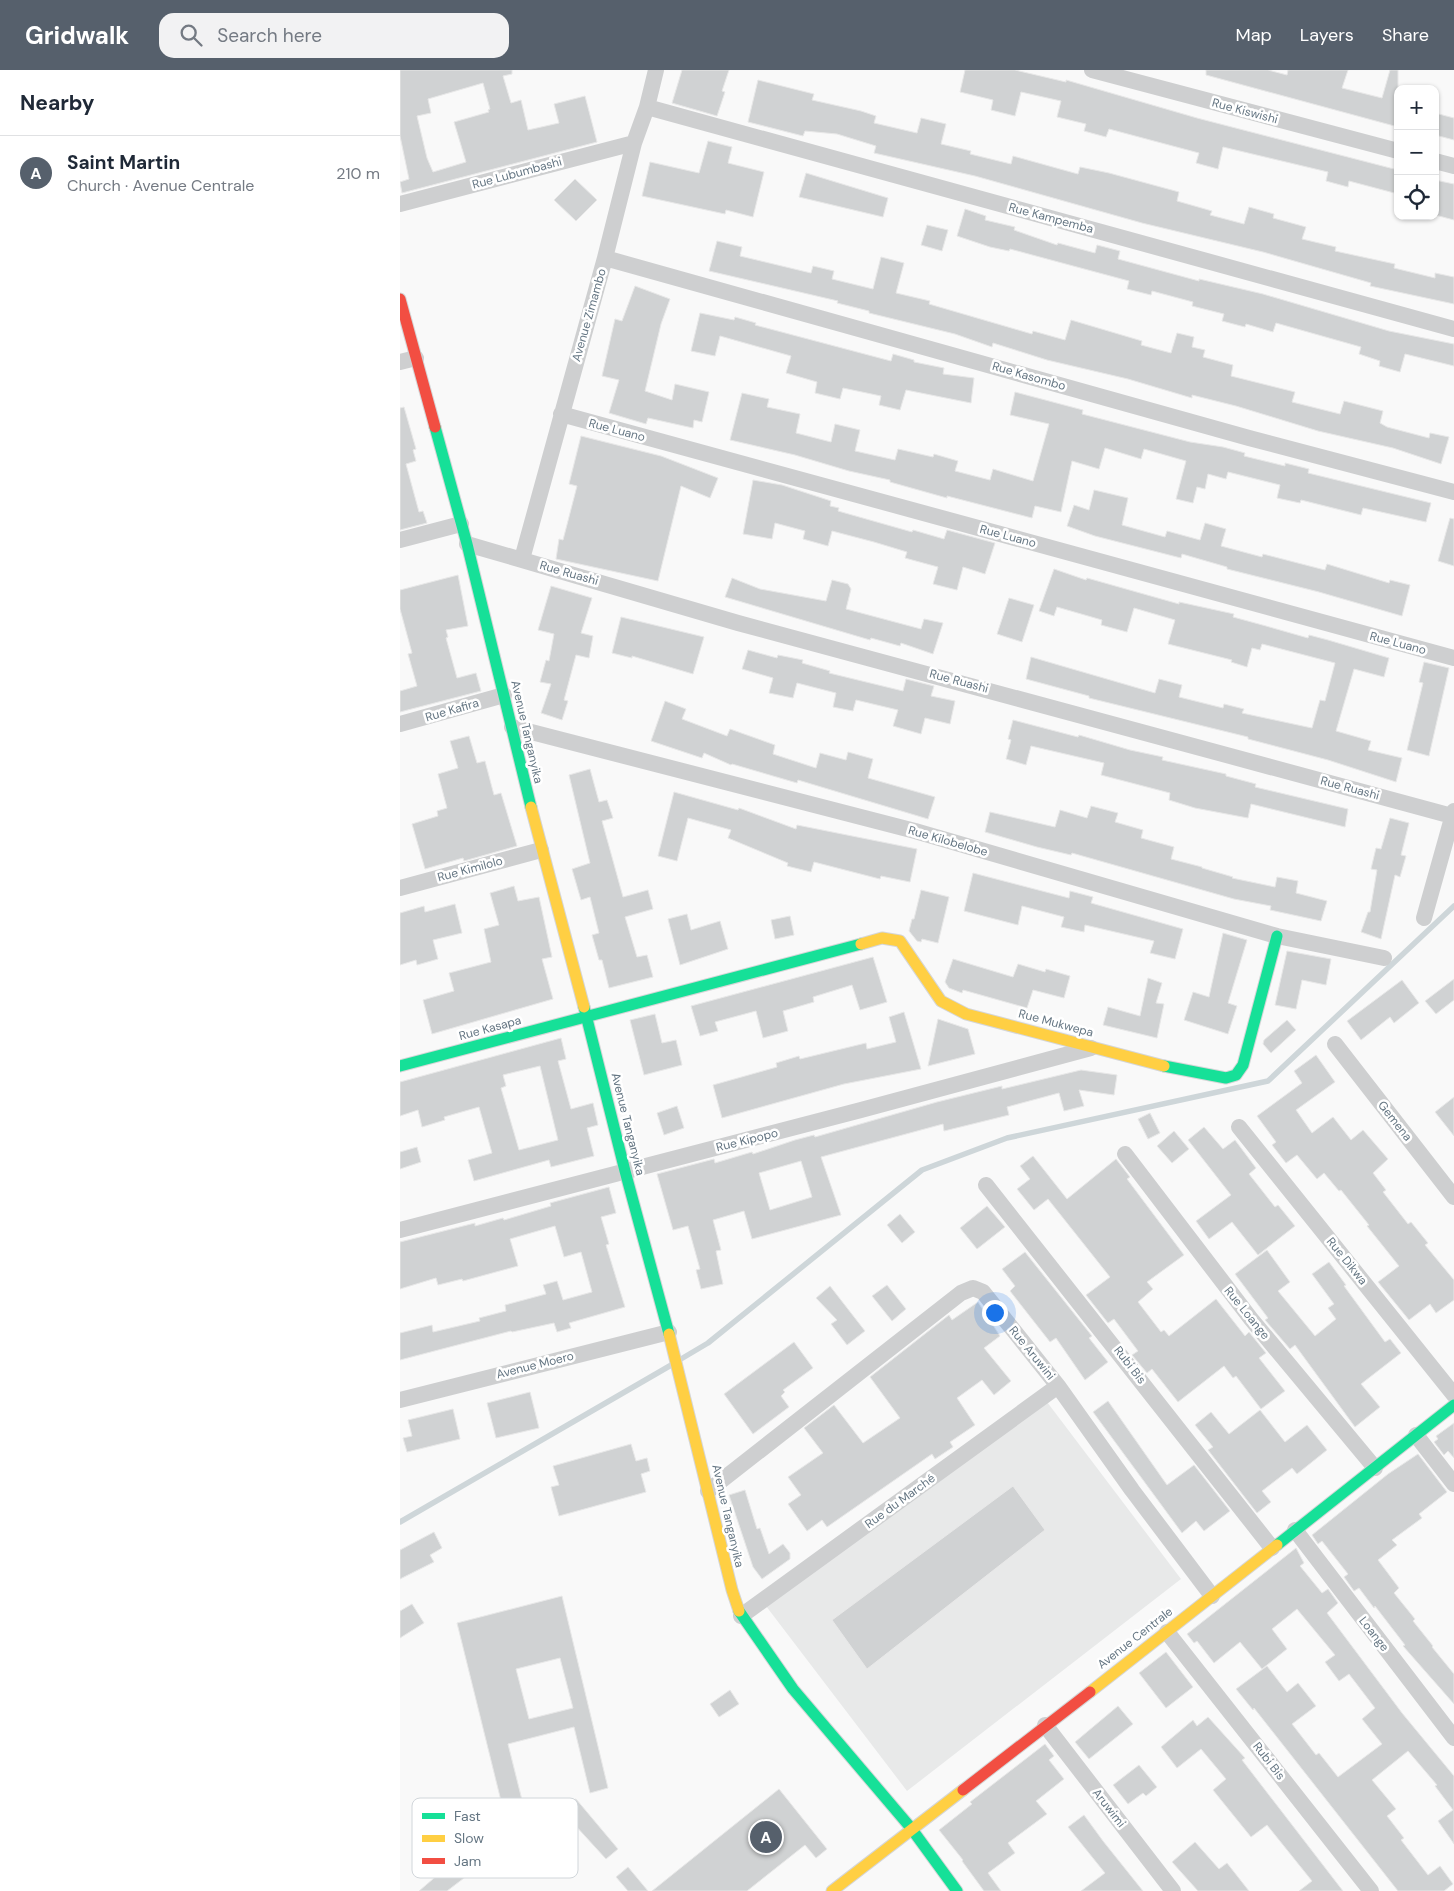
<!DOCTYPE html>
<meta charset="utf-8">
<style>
:root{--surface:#fff;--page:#f2f2f3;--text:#1f2937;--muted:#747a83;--line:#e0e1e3;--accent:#56606c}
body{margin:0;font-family:"DM Sans",sans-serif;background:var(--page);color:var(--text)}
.controls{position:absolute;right:15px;top:15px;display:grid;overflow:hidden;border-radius:10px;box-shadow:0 1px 4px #0004}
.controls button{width:45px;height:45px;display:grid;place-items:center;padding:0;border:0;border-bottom:1px solid var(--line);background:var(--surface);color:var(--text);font:25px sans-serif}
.you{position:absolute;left:594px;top:1242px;width:18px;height:18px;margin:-12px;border:4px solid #fff;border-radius:50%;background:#1a73e8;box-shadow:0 0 0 8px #1a73e833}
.badge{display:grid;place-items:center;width:32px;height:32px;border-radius:50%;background:var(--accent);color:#fff;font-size:16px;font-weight:700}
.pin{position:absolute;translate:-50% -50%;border:2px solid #fff;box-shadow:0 1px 5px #0006}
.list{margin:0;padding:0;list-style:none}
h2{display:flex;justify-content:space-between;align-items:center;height:65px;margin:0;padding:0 20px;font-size:21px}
h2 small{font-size:16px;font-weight:400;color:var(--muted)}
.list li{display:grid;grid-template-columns:32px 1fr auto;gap:15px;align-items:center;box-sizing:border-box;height:75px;padding:0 20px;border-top:1px solid var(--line)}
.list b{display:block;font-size:19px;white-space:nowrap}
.list p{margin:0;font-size:16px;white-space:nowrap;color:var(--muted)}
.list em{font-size:16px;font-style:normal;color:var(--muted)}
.icon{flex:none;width:28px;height:28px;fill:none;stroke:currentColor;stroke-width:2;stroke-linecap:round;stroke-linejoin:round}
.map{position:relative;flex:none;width:1054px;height:1821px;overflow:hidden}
header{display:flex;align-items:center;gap:30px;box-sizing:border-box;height:70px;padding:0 25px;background:var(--accent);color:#fff}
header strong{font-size:24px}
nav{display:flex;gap:28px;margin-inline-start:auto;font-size:18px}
.search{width:350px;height:45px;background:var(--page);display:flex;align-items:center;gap:12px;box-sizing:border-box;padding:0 18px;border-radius:15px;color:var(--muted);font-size:19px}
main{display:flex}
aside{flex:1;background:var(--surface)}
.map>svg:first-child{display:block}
</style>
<header>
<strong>Gridwalk</strong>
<div class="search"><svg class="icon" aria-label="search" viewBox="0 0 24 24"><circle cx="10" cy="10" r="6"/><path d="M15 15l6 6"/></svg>Search here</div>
<nav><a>Map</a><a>Layers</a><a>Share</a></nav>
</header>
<main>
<aside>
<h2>Nearby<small></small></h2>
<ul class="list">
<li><span class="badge">A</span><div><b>Saint Martin</b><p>Church · Avenue Centrale</p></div><em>210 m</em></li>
</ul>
</aside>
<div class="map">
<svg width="1054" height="1821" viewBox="0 0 1054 1821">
<rect width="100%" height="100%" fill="#f9f9f9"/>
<!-- built -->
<path fill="#e8e9e9" d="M644,1328L781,1509L507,1721L366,1536Z"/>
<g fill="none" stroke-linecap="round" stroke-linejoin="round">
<!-- stream -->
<path stroke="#ced6d9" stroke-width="5.5" d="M281,1289L308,1273L522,1100L607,1068L868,1011L1054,836
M0,1452L273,1294"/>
</g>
<!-- building -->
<path fill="#d0d2d3" stroke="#e8e8e8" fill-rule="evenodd" d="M0,0H112V4L103,6L111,33L121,30L128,60L159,53L154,34L185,26L197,72L2,123L0,112L9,109L0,66ZM83,13L90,39L88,40L89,42L54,52L66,92L33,102L27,88L17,46L31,43L28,29Z
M282,0H329L322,21L325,22L317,46L272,33Z
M565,0H615L666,12V10L797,48L998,100V124L949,111L948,117L926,111L928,102L823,77L818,99L796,93L799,83L709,59L706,67L684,61L686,54L657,47L661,31L621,22L615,46L591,40L593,30L560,22Z
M806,0H868L887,5L888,0H948L942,18L982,28L990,0H998V57L806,5Z
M358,10L414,24L412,30L461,41L476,46L474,53L517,63L521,48L546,54L541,74L571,81L570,84L611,94L613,86L678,104L680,97L709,103L779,122L777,131L812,141L810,145L844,154L849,137L874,144L873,148L906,157L902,169L936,177L935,181L995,194L994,198L1035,208V203L1054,207V234L970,216L971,213L863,182L742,153L575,106L474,83L476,76L437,64L405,61L403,66L348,52Z
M1035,43L1054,48V70L1035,65Z
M308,71L332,77L328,93L364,102L353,147L326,140L325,144L242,126L250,92L299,103Z
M406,103L488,128L483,147L399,127Z
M175,109L197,130L176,151L154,130Z
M1035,110L1054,114V150L1035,145Z
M565,139L586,146L585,150L615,157L614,160L657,175L658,173L695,183L697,175L720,181L718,189L799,211V209L863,224L989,261L1054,274V296L1005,284L1000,302L979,296L980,291L959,284L961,277L876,253L873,262L846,254L845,257L822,251L824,244L792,236L793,232L752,221L751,225L727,219L729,211L610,179L609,181L590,177L557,166Z
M527,155L548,160L542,181L521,175Z
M317,171L342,177L340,186L411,203L413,196L434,201L432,209L473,219L481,187L504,193L496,223L530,231L529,234L632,264L633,261L665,270L671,250L742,271L741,275L771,283L777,263L794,267L792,277L805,280L803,287L833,295L831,306L895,322L892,332L940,344L944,331L983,341L980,353L987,357L1029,368L1030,363L1049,367L1041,394L993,378L918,361L836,336L792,325V328L728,309L647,290L593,273L592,277L555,264L469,243V241L437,233L438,231L309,201Z
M235,216L270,229L261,254L245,321L272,330L275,314L309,322L302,352L294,350L293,358L248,348L246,354L209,343L219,310L202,306L215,249L222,251Z
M300,243L334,250L335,247L356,253L355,255L491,291L493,284L514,290V292L544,298L543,304L574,308L571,333L506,320L500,340L479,335L481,326L443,318L440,329L415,323L417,312L386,303L391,286L320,266L315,286L291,281Z
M615,322L683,340L682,344L790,372L823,377L845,383L844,386L885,396V393L909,399L908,403L1031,433L1026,452L963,438L961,445L901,430L900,433L877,428L880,415L828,402L826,409L808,404L805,419L797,417L793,433L776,429L786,391L744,379L741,389L705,378L699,399L672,391L661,442L635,436L632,448L547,426V428L490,412V410L449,401L395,385L330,370L342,323L369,329L367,337L400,344L396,363L431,372L435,354L460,360L455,381L495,390L498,379L533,387L534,384L558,391L555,401L590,410L593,399L633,411L649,354L610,345Z
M4,337L16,379L13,380L16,391L6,394L19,442L23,441L27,453L0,460V338Z
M181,366L261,386L318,408L310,428L281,416L258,511L156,489L159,469L163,470L177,416L169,414Z
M353,410L382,415L431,431L430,436L439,438L438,441L512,462L513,460L544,469L547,460L595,473L585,504L563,497L557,520L533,514L538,497L505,488L507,482L474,472L432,461L428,476L403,469L405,461L375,453L372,469L343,464Z
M694,420L728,428L722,455L765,467L767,461L800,470L805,453L826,459L821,476L862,487L863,484L925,500L927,494L989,513L990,510L1010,515L1002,546L919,522L827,499V497L782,484L781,488L695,466L667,456L674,435L689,440Z
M1050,448L1054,449V496L1038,491Z
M654,499L686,510L687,508L779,534V532L834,544L833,547L866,556L908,568L909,565L928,570L989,588L984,607L954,599L936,661L971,671L968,680L1002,688L996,712L928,690L848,669V667L689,628V626L626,609L631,587L755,623L759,609L782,615L779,627L823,638L824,634L844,639L842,643L912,658L920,630L925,631L935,593L862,574L860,580L852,578L847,597L831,592L832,590L768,574L775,550L734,538L727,562L701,555L702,550L657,537L654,546L639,541Z
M58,505L68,556L46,560L48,567L46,568L57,608L76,603L81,621L0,642V621L17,616L8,584L12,583L0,539V520Z
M332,508L360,519L426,531L432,510L448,514L451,519L446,539L521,559L524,549L543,553L533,584L501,573L500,576L471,568L470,570L325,527Z
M151,516L192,528L181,563L193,566L189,588L176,585L164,630L168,631L162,650L141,643L151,614L140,612L146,590L149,591L154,564L138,560Z
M609,528L634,535L622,572L597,564Z
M221,547L304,567L293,604L232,586V588L212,583Z
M348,580L377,588L378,585L403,590L402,593L430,601L429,603L503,621L506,609L534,616L531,626L555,631L550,654L525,648L521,664L493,656L498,640L456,630L453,641L433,637L436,623L397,613L393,628L369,623L373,608L342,599Z
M1024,592L1049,598L1029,686L1007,680L1023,613L1019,612Z
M265,631L286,639L282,649L327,666L330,659L375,675L373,684L416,698L420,683L446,690L448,682L473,689L468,708L535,727L528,749L398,710L397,713L332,694L331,695L304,683L302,688L251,671Z
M613,650L678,667L679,665L730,680L763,687L762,690L826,704V706L856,714L855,717L948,739L945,757L851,734L848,748L795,738L769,730L770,723L701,705L704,693L631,676L626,695L606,689L611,670L608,669Z
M69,666L77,693L85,691L94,725L101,723L117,776L64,791L63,788L25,799L12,754L38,746L37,741L47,738L38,704L58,698L50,671Z
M190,699L199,732L207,730L213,748L202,751L223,827L248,820L253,839L225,847L237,887L247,885L253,907L209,918L202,890H199L192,865L199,863L190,827L181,830L172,799L190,793L169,705Z
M274,722L338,740L339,738L396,759L397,755L517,779L510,812L481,806L480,809L414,792L411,802L387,796L388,793L328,768L331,760L288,748L277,791L258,786Z
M691,736L718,743L715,752L743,760L741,768L774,777L771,789L802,797V798L833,807L832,808L875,817L877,807L898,811L896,823L927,831L921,851L870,840L871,836L834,829L672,783L671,785L637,777L585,762L590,742L655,757L660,740L687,748Z
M990,748L1009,753L1001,785L1006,786L1000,807L995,805L981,869L961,862L968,842H970L977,800L971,799L976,778L981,779Z
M573,803L669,828L670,821L693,827L691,833L783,859L775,889L750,883L754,871L685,855L684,862L661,857L664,847L622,836L618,855L564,841Z
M114,816L118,831L139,827L152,887L142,889L153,929L32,964L23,930L54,921L49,903L91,892L84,859L99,855L90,823Z
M521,820L549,827L538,873L522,869L521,872L517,871L509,861L512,849H514Z
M55,834L62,863L33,870L38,889L17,895L16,890L0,895V843L24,836L25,842Z
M287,844L291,860L320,851L328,879L280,895L268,849Z
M390,846L394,865L375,869L371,850Z
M823,863L847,870L828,933L837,936L828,964L784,950L793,922L809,927Z
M887,881L931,889L926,915L902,910L896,939L875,935Z
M473,887L487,932L460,940L452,915L413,927L414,932L383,941L388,961L363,968L356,941L315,952L318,961L300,966L291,936Z
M553,889L613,907L618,894L645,902L646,899L670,906L664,928L633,920L627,938L563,920L562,923L549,918L545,912Z
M748,908L762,913L756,933L764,934L757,968L703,955L708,937L740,946Z
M1054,909V930L1036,944L1025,931Z
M1002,910L1019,933L994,953L990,947L961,970L947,951Z
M504,942L521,999L444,1014L322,1048L313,1015L377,997L376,993L399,986L400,989L466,973L467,979L496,972L489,947Z
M255,944L262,973L276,970L282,995L244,1005L230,950Z
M538,949L568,959L575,984L528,996Z
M887,950L896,960L871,983L863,974L864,970Z
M161,968L166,989L158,991L171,1039L193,1033L198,1055L187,1058L194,1086L151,1097L149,1090L74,1111L68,1090L92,1083L79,1037L44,1047L45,1050L22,1057L18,1040L0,1046V1012ZM140,996L158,1070L119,1080L101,1018L106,1016L103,1005Z
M916,985L935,1012L896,1040L912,1063L933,1047L951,1070L963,1060L988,1089L973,1103L986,1120L983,1122L1008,1154L1011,1152L1028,1173L1025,1175L1054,1210V1230L1036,1243L1030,1234L1009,1250L978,1212L999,1196L967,1156L969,1155L941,1120L939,1121L924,1103L917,1109L897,1085L886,1093L872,1075L876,1072L857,1046L902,1013L894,1001Z
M681,1000L717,1005L714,1025L679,1020L684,1036L664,1041L659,1023L607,1037L609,1045L544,1061L543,1054L421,1087L441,1145L352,1169L344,1141L313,1150L321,1180L316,1181L323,1214L301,1219L296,1200L300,1199L288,1156L273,1160L257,1104L314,1089L315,1093L352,1082L353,1084L395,1070L414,1065L415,1067L537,1032L602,1016V1019ZM401,1091L412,1127L370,1140L359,1103Z
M1054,1027V1066L1035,1042Z
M277,1036L284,1058L264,1065L257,1043Z
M750,1043L760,1063L748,1069L738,1049Z
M804,1057L823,1079L835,1070L856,1098L849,1104L875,1137L878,1135L895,1156L858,1185L832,1152L809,1169L796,1151L831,1125L788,1070Z
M774,1061L789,1079L772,1093L757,1076Z
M17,1077L21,1092L0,1099V1082Z
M633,1086L667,1129L716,1089L730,1107L727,1109L784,1185L747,1212L753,1219L738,1232L761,1262L764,1260L769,1266L816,1229L845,1266L849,1262L866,1283L859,1288L885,1321L861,1339L836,1306L833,1308L824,1296L778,1332L752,1299L747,1303L732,1285L738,1281L714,1249L708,1253L686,1225L710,1207L648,1129L634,1140L617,1119L630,1109L620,1096Z
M209,1117L216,1143L201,1147L209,1174L206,1175L225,1237L169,1253L171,1258L157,1262L154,1253L112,1262L111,1261L0,1290V1263L32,1255L33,1262L80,1251L79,1248L106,1241L105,1235L146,1224L143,1215L157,1211L163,1230L192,1222L181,1182L164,1187L155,1156L110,1169L118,1196L63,1211L62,1209L38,1215L36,1208L0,1219V1172L75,1153V1156L103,1148L104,1150L151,1136L150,1133Z
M587,1136L605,1157L577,1179L560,1158Z
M500,1144L515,1162L502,1173L487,1155Z
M867,1180L890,1212L878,1221L915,1266L936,1249L928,1238L934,1234L912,1204L929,1192L946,1215L944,1216L985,1272L990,1269L1001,1283L961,1314L980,1337L955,1357L895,1275L890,1279L865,1250L868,1248L835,1204Z
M625,1182L692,1266L689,1268L708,1292L685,1310L656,1268L650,1272L610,1221L615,1216L602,1199Z
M487,1215L506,1239L492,1251L472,1226Z
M430,1216L465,1261L447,1275L431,1254L437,1250L416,1228Z
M578,1232L600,1266L584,1278L611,1311L594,1325L582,1310L557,1328L575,1355L550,1372L553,1377L535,1389L532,1384L427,1457L422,1450L407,1461L388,1434L401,1425L388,1407L423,1383L404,1358L434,1335L463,1373L500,1348L470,1307L549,1245L552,1250Z
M394,1272L413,1298L383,1320L385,1322L381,1326L389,1337L353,1364L324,1324Z
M130,1322L139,1358L96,1368L87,1333Z
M708,1331L767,1415L794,1395L830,1441L804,1461L796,1451L782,1463L693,1342Z
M53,1339L60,1369L7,1382L3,1368L12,1366L8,1350Z
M860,1340L885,1372L907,1355L927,1380L897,1404L892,1398L862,1421L871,1432L857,1443L808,1380L813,1377L795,1355L811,1342L829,1364Z
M1054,1353V1388L1048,1381L1044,1385L1034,1372L1038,1369L1036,1366Z
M231,1374L236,1391L247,1388L250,1401L241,1404L246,1422L159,1446L151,1417L159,1415L153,1396Z
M1018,1384L1047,1422L1019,1444L1022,1448L992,1470L997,1475L978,1490L999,1518L994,1523L1015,1549L1013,1551L1033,1576L1032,1577L1054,1604V1634L1003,1576L1005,1575L975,1536L974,1538L959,1518L954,1521L944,1507L948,1504L922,1471L918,1474L912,1465L988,1404Z
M613,1416L645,1460L467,1599L432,1550Z
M345,1420L357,1459L360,1458L369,1484L383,1474L390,1483V1489L362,1509L353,1497L329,1425Z
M34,1462L42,1478L30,1485L34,1492L0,1509V1480Z
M896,1478L904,1493L900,1496L922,1523L928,1519L938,1533L927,1543L1002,1643L1054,1706V1774L1038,1751L1053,1740L1035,1716L1037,1715L1008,1681L972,1710L996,1739L987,1746L1004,1768L1001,1770L1028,1805L1040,1796L1053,1814L1044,1821H998L854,1638L853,1640L836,1619L867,1596L887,1622L898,1613L916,1636L892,1654L916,1685L919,1683L938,1707L982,1674L962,1649L975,1638L949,1604L939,1611L925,1592L935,1585L897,1539L872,1559L887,1579L862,1599L840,1572L814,1593L797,1571L794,1573L787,1564Z
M162,1526L208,1718L190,1723L174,1657L108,1674L127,1750L84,1783L89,1789L47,1821H19L105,1747L57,1553ZM160,1588L173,1638L129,1649L116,1599Z
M12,1534L24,1553L0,1568V1541Z
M766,1582L793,1617L766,1638L739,1603Z
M330,1620L339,1634L319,1647L310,1634Z
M718,1636L733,1654L689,1689L675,1672Z
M808,1647L845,1688L842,1690L943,1821H899L912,1811L867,1755L851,1767L813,1720L826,1709L801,1679L777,1698L761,1677L793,1650L797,1656Z
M645,1674L654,1686L649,1690L664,1709L636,1731L647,1744L608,1773L615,1783L588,1803L601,1821H584L562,1791L563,1790L539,1760L572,1734L570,1732Z
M739,1695L757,1717L746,1726L743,1723L728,1734L713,1715Z
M379,1719L427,1779L416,1788L405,1775L347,1821H252Z
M176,1729L218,1779L206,1789L174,1754L139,1764L133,1742Z
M684,1745L703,1771L743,1821H681L705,1803L668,1757Z
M795,1772L819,1799L827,1793L849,1821H798L772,1792Z
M228,1797L248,1821H228L216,1807Z"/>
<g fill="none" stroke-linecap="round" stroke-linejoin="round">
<!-- fast casing -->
<g stroke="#d5d6d7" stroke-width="13">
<path id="fast" d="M35,357L67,474L131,737
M184,937L225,1101L269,1264
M0,996L461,874
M764,996L826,1008L836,1005L843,995L877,866
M877,1475L1054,1335
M339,1541L393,1619L511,1758L557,1821"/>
</g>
<!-- slow casing -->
<g stroke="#d5d6d7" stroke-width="13">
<path id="slow" d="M131,737L184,937
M461,874L482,868L500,871L541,931L566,944L764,996
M269,1264L332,1520L339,1541
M690,1622L877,1475
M432,1821L563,1720"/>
</g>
<!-- jam casing -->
<g stroke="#d5d6d7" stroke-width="13">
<path id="jam" d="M0,229L35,357
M563,1720L690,1622"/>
</g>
<!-- street -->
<path stroke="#cecfd0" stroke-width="16" d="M692,0L998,81
M247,37L1054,259
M1035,91L1054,96
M0,134L234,73
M205,188L849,368L1054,422
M0,292L16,288
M161,344L1054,588
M0,470L61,454
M67,474L338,553L1052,746
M122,489L205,188L234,73L247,37L256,0
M0,654L104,625
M112,657L515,761L877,866L984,888
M0,818L141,780
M1024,848L1054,741
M935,974L1054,1127
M839,1057L1054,1325
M725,1084L851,1249L975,1398
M586,1115L872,1478
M0,1160L461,1040L691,978
M0,1330L269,1262
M1016,1365L1054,1414
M308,1421L561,1223L573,1218L583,1222L658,1316L732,1420L812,1526
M895,1460L1054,1668
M341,1546L658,1316
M767,1562L971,1821
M645,1655L773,1821"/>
<!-- fast -->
<use href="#fast" stroke="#16e098" stroke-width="11"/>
<!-- slow -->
<use href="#slow" stroke="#ffcf43" stroke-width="11"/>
<!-- jam -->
<use href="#jam" stroke="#f24e42" stroke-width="11"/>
</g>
<g text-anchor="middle" stroke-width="5" stroke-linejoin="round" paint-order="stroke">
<!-- street labels -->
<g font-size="12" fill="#657683" stroke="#fff">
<text transform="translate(845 41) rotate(15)" y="4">Rue Kiswishi</text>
<text transform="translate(117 103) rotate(-15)" y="4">Rue Lubumbashi</text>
<text transform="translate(651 148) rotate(15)" y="4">Rue Kampemba</text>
<text transform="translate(189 245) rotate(-74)" y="4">Avenue Zimambo</text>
<text transform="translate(629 306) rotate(16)" y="4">Rue Kasombo</text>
<text transform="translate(217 360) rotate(15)" y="4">Rue Luano</text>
<text transform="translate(608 466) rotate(15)" y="4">Rue Luano</text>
<text transform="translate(169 503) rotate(16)" y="4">Rue Ruashi</text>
<text transform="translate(998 573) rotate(15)" y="4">Rue Luano</text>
<text transform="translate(559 611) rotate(15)" y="4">Rue Ruashi</text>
<text transform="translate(52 640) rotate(-16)" y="4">Rue Kafira</text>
<text transform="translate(127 662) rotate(77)" y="4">Avenue Tanganyika</text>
<text transform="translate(950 718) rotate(15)" y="4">Rue Ruashi</text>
<text transform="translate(548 771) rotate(16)" y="4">Rue Kilobelobe</text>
<text transform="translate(70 799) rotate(-15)" y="4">Rue Kimilolo</text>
<text transform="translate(656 953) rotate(15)" y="4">Rue Mukwepa</text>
<text transform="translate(90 958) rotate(-15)" y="4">Rue Kasapa</text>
<text transform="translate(995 1051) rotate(52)" y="4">Gemena</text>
<text transform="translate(228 1054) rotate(76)" y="4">Avenue Tanganyika</text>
<text transform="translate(347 1070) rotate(-14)" y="4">Rue Kipopo</text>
<text transform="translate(947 1191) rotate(51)" y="4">Rue Dikwa</text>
<text transform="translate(847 1243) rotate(51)" y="4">Rue Loange</text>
<text transform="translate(632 1283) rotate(51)" y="4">Rue Aruwini</text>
<text transform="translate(135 1295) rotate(-14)" y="4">Avenue Moero</text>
<text transform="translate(730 1295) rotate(52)" y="4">Rubi Bis</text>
<text transform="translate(500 1431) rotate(-36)" y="4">Rue du Marché</text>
<text transform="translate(328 1446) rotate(77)" y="4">Avenue Tanganyika</text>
<text transform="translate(974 1564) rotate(52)" y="4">Loange</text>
<text transform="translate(735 1568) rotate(-38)" y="4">Avenue Centrale</text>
<text transform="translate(869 1691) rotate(52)" y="4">Rubi Bis</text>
<text transform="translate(709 1738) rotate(52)" y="4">Aruwimi</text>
</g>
</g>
<!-- legend -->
<rect x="12" y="1728" width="166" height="80" rx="8" fill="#fff" stroke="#d1d6da" stroke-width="1"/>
<rect x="22" y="1743" width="23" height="6" fill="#16e098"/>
<rect x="22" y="1765" width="23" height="7" fill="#ffcf43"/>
<rect x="22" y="1788" width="23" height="6" fill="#f24e42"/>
<g font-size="14" fill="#657683">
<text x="54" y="1751">Fast</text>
<text x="54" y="1773">Slow</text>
<text x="54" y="1796">Jam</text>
</g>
</svg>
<div class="controls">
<button>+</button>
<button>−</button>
<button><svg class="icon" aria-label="locate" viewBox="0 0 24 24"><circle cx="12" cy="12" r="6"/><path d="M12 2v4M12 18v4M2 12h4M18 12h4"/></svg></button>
</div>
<div class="you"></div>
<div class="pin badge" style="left:366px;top:1767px">A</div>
</div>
</main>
